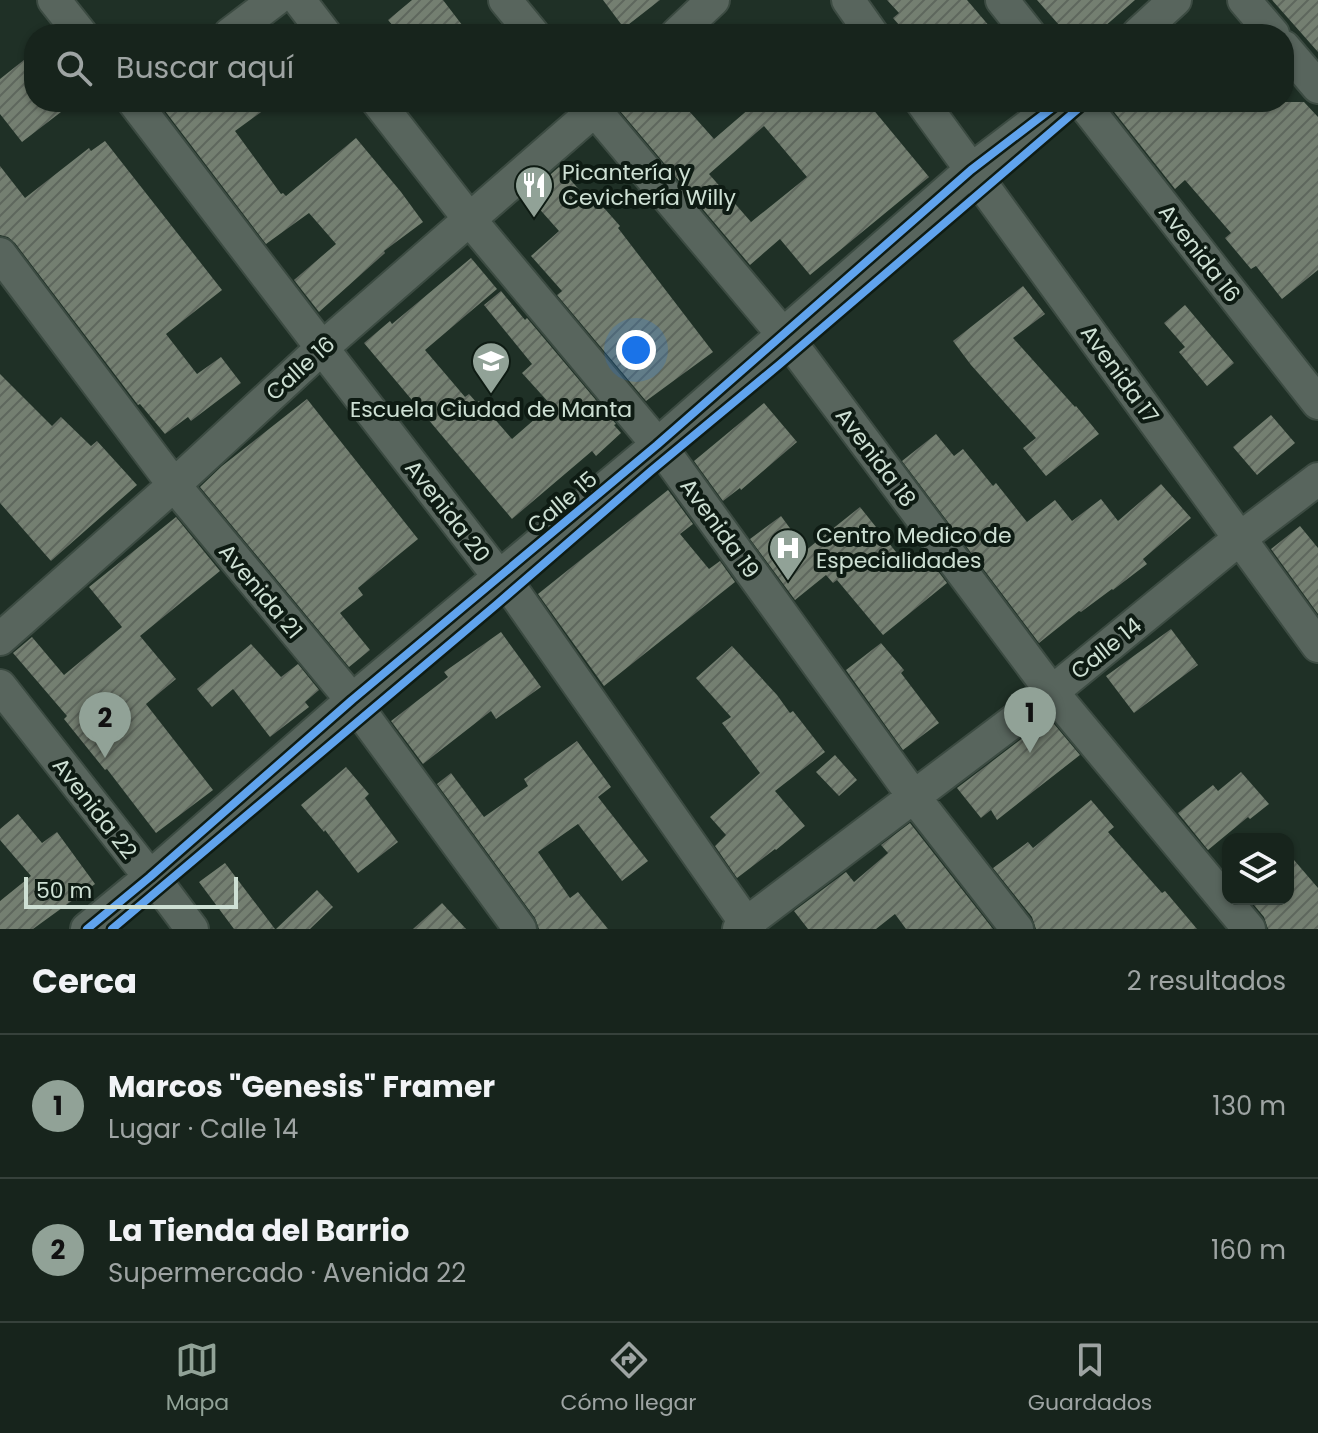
<!DOCTYPE html>
<html lang="es">
<meta charset="utf-8">
<style>
:root{--surface:#17241c;--page:#202c25;--text:#f1f3f6;--muted:#9ea4a3;--line:#36413b;--accent:#91a297}
body{margin:0;font-family:Poppins,sans-serif;background:var(--page);color:var(--text)}
.controls{position:absolute;right:24px;bottom:24px;display:grid;overflow:hidden;border-radius:16px;box-shadow:0 2px 6px #0004}
.controls button{width:72px;height:72px;display:grid;place-items:center;padding:0;border:0;border-bottom:2px solid var(--line);background:var(--surface);color:var(--text);font:40px sans-serif}
.scale{position:absolute;left:24px;bottom:20px;width:214px;box-sizing:border-box;padding-left:8px;border:4px solid #cee0d4;border-top:0;font-size:22px;line-height:28px;white-space:nowrap;color:#cee0d4;-webkit-text-stroke:6px #0e1b13;paint-order:stroke}
.you{position:absolute;left:636px;top:350px;width:28px;height:28px;margin:-20px;border:6px solid #fff;border-radius:50%;background:#1a73e8;box-shadow:0 0 0 12px #1a73e833}
.badge{display:grid;place-items:center;width:52px;height:52px;border-radius:50%;background:var(--accent);color:#111;font-size:26px;font-weight:700}
.pin{position:absolute;translate:-50% -66px;filter:drop-shadow(0 2px 4px #0008)}
.pin::after{content:'';position:absolute;top:42px;width:28px;height:24px;background:inherit;clip-path:polygon(0 0,100% 0,50% 100%)}
.list{margin:0;padding:0;list-style:none}
h2{display:flex;justify-content:space-between;align-items:center;height:104px;margin:0;padding:0 32px;font-size:34px}
h2 small{font-size:26px;font-weight:400;color:var(--muted)}
.list li{display:grid;grid-template-columns:52px 1fr auto;gap:24px;align-items:center;box-sizing:border-box;height:144px;padding:0 32px;border-top:2px solid var(--line)}
.list b{display:block;font-size:30px;white-space:nowrap}
.list p{margin:0;font-size:26px;white-space:nowrap;color:var(--muted)}
.list em{font-size:26px;font-style:normal;color:var(--muted)}
.icon{flex:none;width:44px;height:44px;fill:none;stroke:currentColor;stroke-width:2;stroke-linecap:round;stroke-linejoin:round}
.map{position:relative;flex:none;width:1318px;height:929px;overflow:hidden}
.search{position:absolute;background:var(--surface);box-shadow:0 2px 6px #0004;left:24px;right:24px;top:24px;height:88px;display:flex;align-items:center;gap:20px;box-sizing:border-box;padding:0 28px;border-radius:32px;color:var(--muted);font-size:30px}
.sheet{height:392px;background:var(--surface)}
nav{display:flex;justify-content:space-around;align-items:center;box-sizing:border-box;height:112px;border-top:2px solid var(--line);background:var(--surface);font-size:22px;color:var(--muted)}
nav a{display:grid;justify-items:center;gap:4px}
nav .on{color:var(--accent)}
.map>svg:first-child{display:block}
</style>
<div class="map">
<svg width="1318" height="929" viewBox="0 0 1318 929">
<defs>
<pattern id="building-hatch" width="6" height="6" patternUnits="userSpaceOnUse" patternTransform="scale(2)"><rect width="6" height="6" fill="#747f71"/><path d="M-1 1l2-2M0 6l6-6M5 7l2-2" fill="none" stroke="#5e675d"/></pattern>
</defs>
<rect width="100%" height="100%" fill="#1f3026"/>
<!-- building -->
<path fill="url(#building-hatch)" fill-rule="evenodd" d="M412,0H443L469,34H400L388,20Z
M603,0H660L624,28Z
M887,0H967L996,34H907L893,18L899,13Z
M1037,0H1135L1096,34H1067Z
M1272,0H1318V52Z
M34,52V102H74L22,142L0,114V79Z
M169,102H275L235,131L281,194L283,193L286,196L356,138L401,192L423,222L384,251L385,253L319,312L294,280L336,244L309,213L266,244L162,107Z
M626,102H681L714,139L750,108L744,102H867L929,177L810,275L780,239L750,265L620,111ZM764,126L807,177L751,222L709,174Z
M1119,102H1304L1318,117V270L1282,299L1256,266L1251,269L1225,238L1231,233L1185,180L1175,189L1111,108Z
M105,141L222,290L166,334L197,374L221,357L241,383L191,421L188,417L165,434L140,404L138,405L15,243L8,237L0,235V166L25,198L89,148L91,151Z
M559,167L592,204L597,200L620,226L618,228L713,352L646,401L557,295L562,291L531,256L559,231L527,195Z
M471,258L497,289L425,350L465,397L469,394L477,403L479,401L512,439L551,405L522,373L532,364L484,305L501,291L525,320L527,318L616,424L614,425L621,433L596,456L592,451L512,519L364,343L390,321L392,324Z
M1023,286L1045,314L1013,338L1075,407L1076,406L1099,434L1046,476L1023,448L1036,438L971,365L953,341Z
M1185,305L1234,363L1207,386L1179,352L1185,347L1164,323Z
M0,374L52,426L61,417L91,446L97,441L137,485L51,561L0,503Z
M307,399L418,539L358,588L363,595L340,613L370,650L349,667L200,487L222,466Z
M764,403L797,442L741,490L740,488L723,501L694,461Z
M1271,415L1295,443L1257,475L1233,447Z
M936,434L954,456L963,449L993,486L996,483L1027,522L1055,500L1072,521L1101,499L1118,521L1161,484L1191,518L1143,559L1147,564L1113,590L1112,589L1081,612L1079,611L1039,643L902,461Z
M668,490L693,524L680,534L709,569L720,561L735,582L604,686L538,594Z
M860,507L908,567L924,553L947,583L883,635L837,580L833,583L826,575L795,600L750,539L781,516L806,550Z
M176,517L220,571L140,636L176,679L146,704L213,790L156,833L107,769L105,770L64,719L67,716L13,653L32,637L64,675L122,627L89,587Z
M1300,526L1318,548V614L1271,549Z
M1171,629L1198,665L1134,713L1106,676Z
M501,632L541,687L496,719L491,711L423,764L391,721L448,677L444,672Z
M881,643L904,670L901,673L939,723L903,750L846,670Z
M251,644L281,677L298,664L319,690L305,702L309,707L270,737L233,689L212,707L197,689Z
M732,646L777,695L790,713L793,711L825,752L775,791L805,826L776,850L775,849L737,878L715,846L726,835L710,817L760,773L722,723L731,717L696,678Z
M1049,718L1080,755L997,820L991,810L981,818L957,788Z
M577,741L611,787L598,797L648,861L622,881L578,824L538,852L570,898L578,892L608,929H539L535,918L437,784L451,773L484,817L528,786L524,779Z
M835,755L857,780L839,796L816,772Z
M346,767L369,794L365,798L398,842L358,873L325,830L324,832L301,805Z
M1241,772L1269,804L1250,819L1248,817L1208,850L1178,813L1213,785L1218,791Z
M1091,800L1114,827L1108,832L1162,893L1165,891L1197,929H1036L1032,917L993,868L1028,842L1033,848Z
M18,814L42,843L57,832L95,884L33,929H0V901L31,876L0,840V829Z
M910,823L993,929H906L895,914L876,929H808L794,911L846,872L854,882L888,853L881,845Z
M1288,853L1318,888V929H1268L1264,917L1249,899H1288Z
M225,863L275,929H234L199,882Z
M317,890L333,907L310,929H276Z
M442,903L466,929H413Z"/>
<g fill="none" stroke-linecap="round" stroke-linejoin="round">
<!-- minor casing -->
<g stroke="#3c4b42" stroke-width="36">
<path id="minor" d="M54,0L81,34
M299,0L325,34
M505,0L533,34
M848,0L872,34
M1002,0L1029,34
M1244,0L1273,34
M230,34L275,0
M677,34L713,0
M1138,34L1175,0
M1284,47L1318,87
M134,102L322,348L500,578L513,591L750,929
M378,102L470,220L668,457L914,797L1017,929
M588,102L796,350L1052,692L1249,929
M922,102L1318,646
M1082,102L1318,403
M0,254L174,485L352,700L520,929
M0,639L174,485L322,348L604,102
M0,686L150,877L162,889L192,929
M87,929L150,877L352,700L657,445L971,170L1060,102
M739,929L1052,692L1239,539L1318,479"/>
</g>
<!-- minor -->
<use href="#minor" stroke="#58655d" stroke-width="32"/>
<!-- cycleway casing -->
<g stroke="#0e1b13" stroke-width="13">
<path id="cycleway" d="M87,929L150,877L352,700L657,445L971,170L1060,102
M112,929L496,605L651,471L780,364L1086,102"/>
</g>
<!-- cycleway -->
<use href="#cycleway" stroke="#60a3ed" stroke-width="8"/>
</g>
<!-- icons -->
<defs>
<g id="restaurant-pin" transform="scale(2)"><path d="M0 17L-7.5 6A9.5 9.5 0 1 1 7.5 6Z" fill="#91a297" stroke="#0e1b13"/><path d="M-5-6h1v4h1v-4h1v4h1v-4h1v5L-1.5 .5V6h-2V.5L-5-1ZM5-6V6H3V1.5H1.5Q1.5-4 5-6Z" fill="#fff"/></g>
<g id="school-pin" transform="scale(2)"><path d="M0 17L-7.5 6A9.5 9.5 0 1 1 7.5 6Z" fill="#91a297" stroke="#0e1b13"/><path d="M0-5L7-2L0 1L-7-2ZM-4 1L0 2.5L4 1V4Q0 6-4 4Z" fill="#fff"/></g>
<g id="hospital-pin" transform="scale(2)"><path d="M0 17L-7.5 6A9.5 9.5 0 1 1 7.5 6Z" fill="#91a297" stroke="#0e1b13"/><path d="M-5-5h3v3.5h4V-5h3V5h-3V1.5h-4V5h-3Z" fill="#fff"/></g>
</defs>
<g fill-rule="evenodd">
<use href="#restaurant-pin" x="534" y="185"/>
<use href="#school-pin" x="491" y="361"/>
<use href="#hospital-pin" x="788" y="548"/>
</g>
<g text-anchor="middle" stroke-width="8" stroke-linejoin="round" paint-order="stroke">
<!-- poi labels -->
<g font-size="22" fill="#cee0d4" stroke="#0e1b13" text-anchor="start">
<text x="562" y="180">Picantería y<tspan x="562" dy="25">Cevichería Willy</tspan></text>
<text x="491" y="417" text-anchor="middle">Escuela Ciudad de Manta</text>
<text x="816" y="543">Centro Medico de<tspan x="816" dy="25">Especialidades</tspan></text>
</g>
<!-- street labels -->
<g font-size="22" fill="#cee0d4" stroke="#0e1b13">
<text transform="translate(1200 253) rotate(52)" y="8">Avenida 16</text>
<text transform="translate(300 368) rotate(-42)" y="8">Calle 16</text>
<text transform="translate(1120 374) rotate(54)" y="8">Avenida 17</text>
<text transform="translate(876 457) rotate(53)" y="8">Avenida 18</text>
<text transform="translate(562 502) rotate(-40)" y="8">Calle 15</text>
<text transform="translate(448 511) rotate(52)" y="8">Avenida 20</text>
<text transform="translate(720 528) rotate(54)" y="8">Avenida 19</text>
<text transform="translate(261 591) rotate(50)" y="8">Avenida 21</text>
<text transform="translate(1106 648) rotate(-39)" y="8">Calle 14</text>
<text transform="translate(95 808) rotate(52)" y="8">Avenida 22</text>
</g>
</g>
</svg>
<div class="controls">
<button><svg class="icon" aria-label="layers" viewBox="0 0 24 24"><path d="M12 4l9 5-9 5-9-5zM3 14l9 5 9-5"/></svg></button>
</div>
<div class="scale">50 m</div>
<div class="you"></div>
<div class="pin badge" style="left:1030px;top:753px">1</div>
<div class="pin badge" style="left:105px;top:758px">2</div>
<div class="search"><svg class="icon" aria-label="search" viewBox="0 0 24 24"><circle cx="10" cy="10" r="6"/><path d="M15 15l6 6"/></svg>Buscar aquí</div>
</div>
<section class="sheet">
<h2>Cerca<small>2 resultados</small></h2>
<ul class="list">
<li><span class="badge">1</span><div><b>Marcos &quot;Genesis&quot; Framer</b><p>Lugar · Calle 14</p></div><em>130 m</em></li>
<li><span class="badge">2</span><div><b>La Tienda del Barrio</b><p>Supermercado · Avenida 22</p></div><em>160 m</em></li>
</ul>
</section>
<nav>
<a class="on"><svg class="icon" aria-label="map" viewBox="0 0 24 24"><path d="M3 6l6-2 6 2 6-2v14l-6 2-6-2-6 2zM9 4v14M15 6v14"/></svg>Mapa</a>
<a><svg class="icon" aria-label="directions" viewBox="0 0 24 24"><path d="M12 3l9 9-9 9-9-9zM9 14v-3h6M13 9l2 2-2 2"/></svg>Cómo llegar</a>
<a><svg class="icon" aria-label="saved" viewBox="0 0 24 24"><path d="M7 4h10v16l-5-4-5 4z"/></svg>Guardados</a>
</nav>
